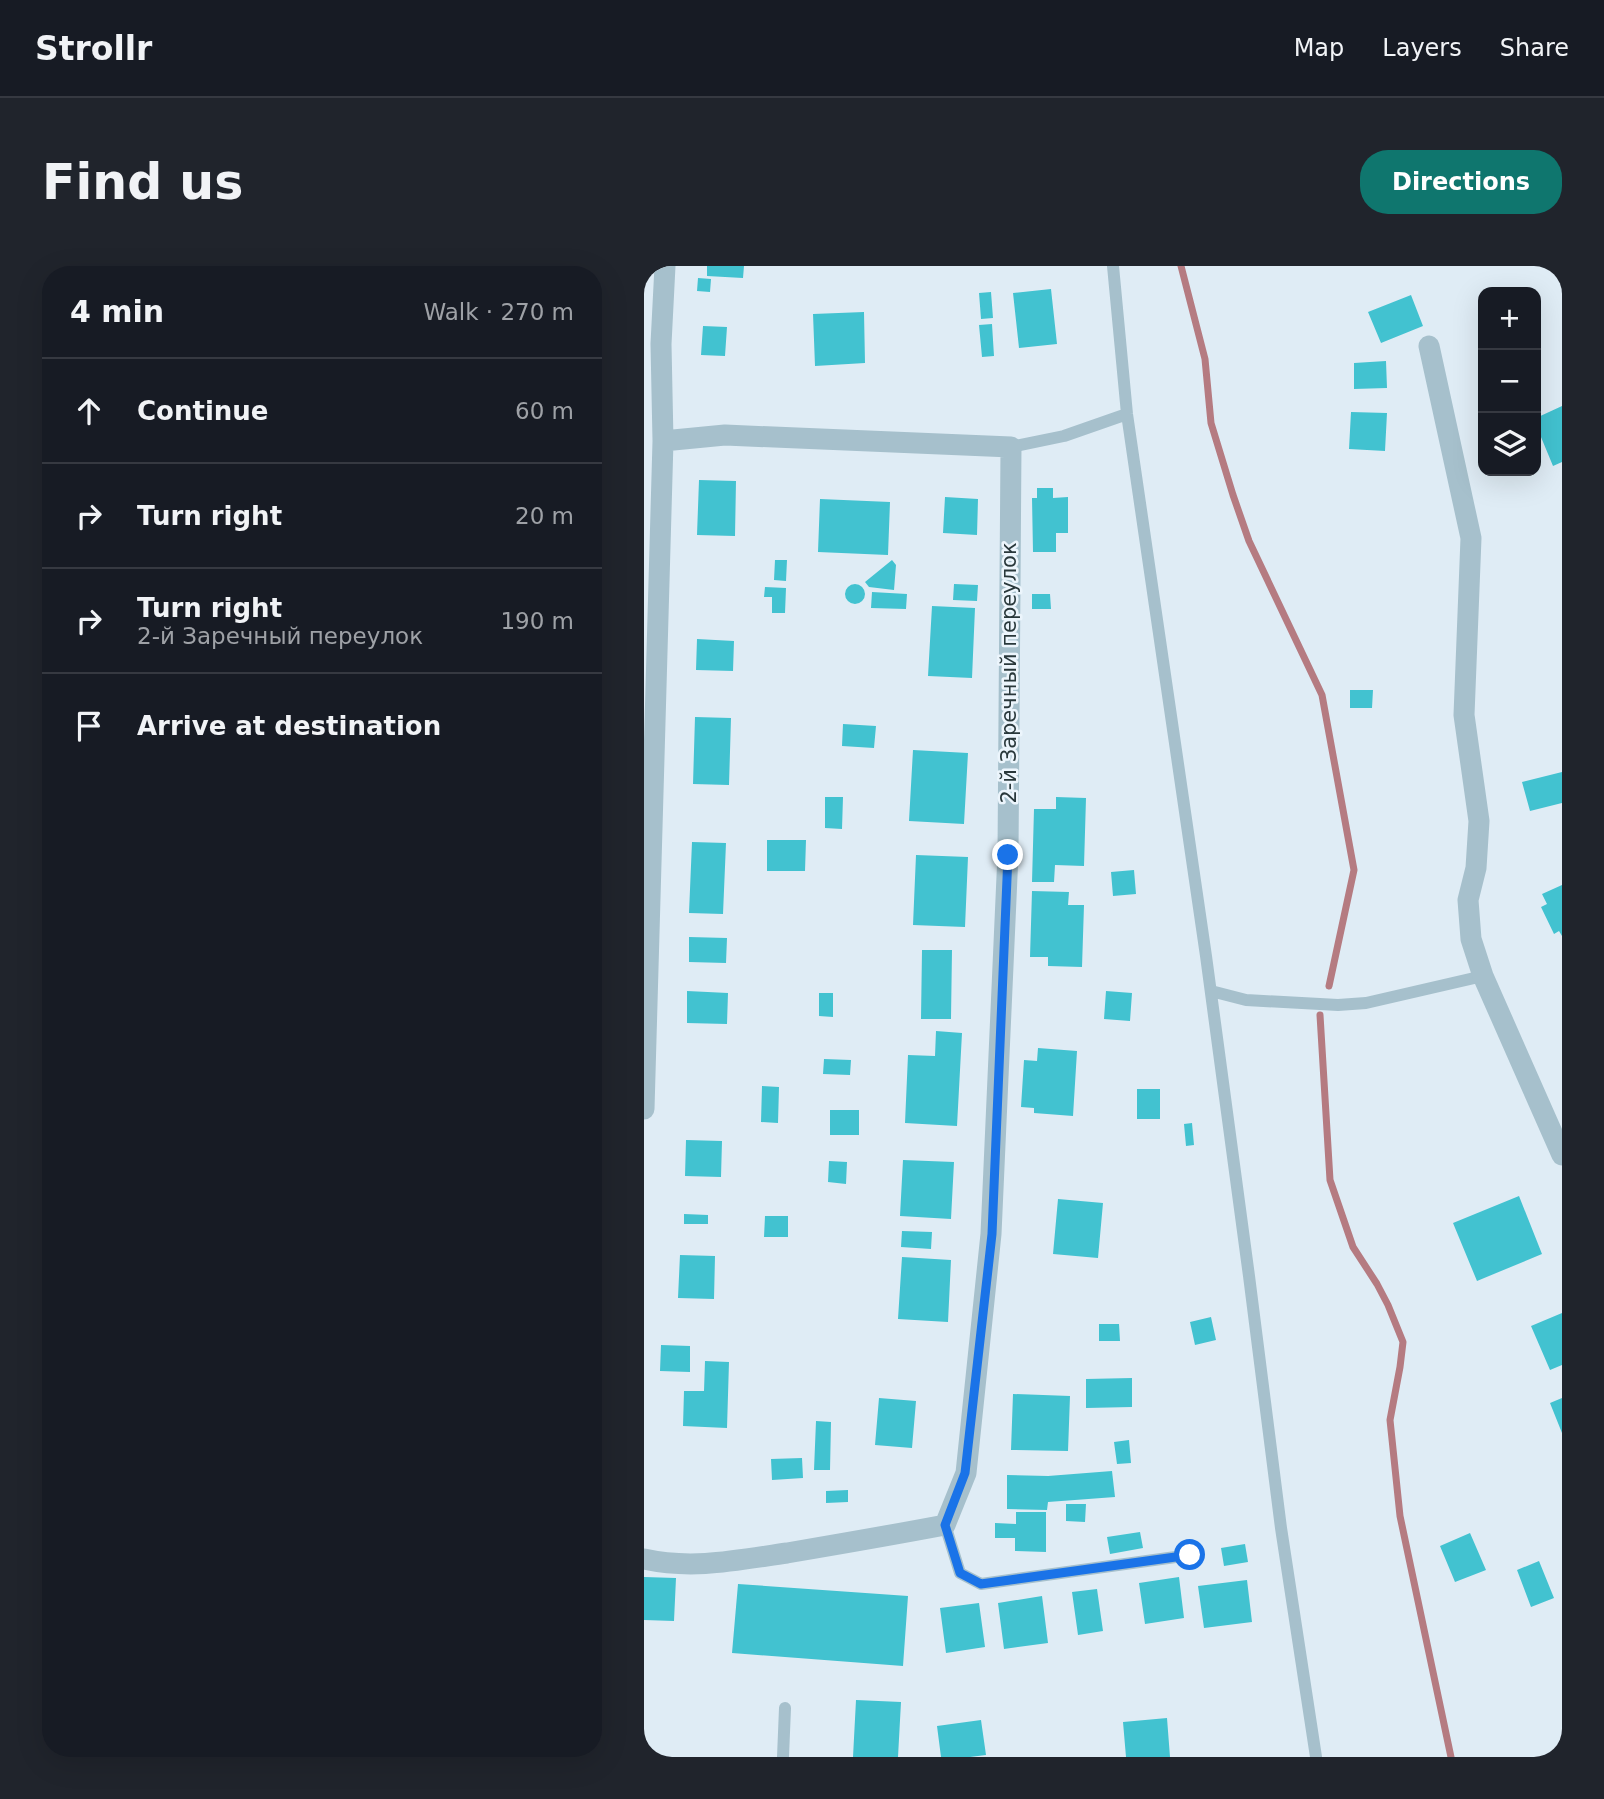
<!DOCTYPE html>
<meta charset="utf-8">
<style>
:root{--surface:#171b24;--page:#20242c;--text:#f1f3f6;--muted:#9ea1a6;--line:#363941;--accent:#0f766e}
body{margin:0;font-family:"DejaVu Sans",sans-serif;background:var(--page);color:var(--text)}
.controls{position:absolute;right:21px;top:21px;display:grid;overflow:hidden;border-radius:14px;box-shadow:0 7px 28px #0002}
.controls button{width:63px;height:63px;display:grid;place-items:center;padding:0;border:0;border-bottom:2px solid var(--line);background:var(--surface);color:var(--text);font:35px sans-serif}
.stop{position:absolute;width:21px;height:21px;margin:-16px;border:5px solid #1a73e8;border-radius:50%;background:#fff}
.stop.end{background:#1a73e8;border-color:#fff;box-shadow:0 2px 7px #0008}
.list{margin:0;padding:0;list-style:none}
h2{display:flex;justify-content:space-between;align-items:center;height:91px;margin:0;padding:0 28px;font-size:30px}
h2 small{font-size:23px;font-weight:400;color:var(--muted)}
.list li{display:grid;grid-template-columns:46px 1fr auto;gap:21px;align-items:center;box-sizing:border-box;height:105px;padding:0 28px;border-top:2px solid var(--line)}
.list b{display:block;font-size:26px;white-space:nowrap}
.list p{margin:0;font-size:23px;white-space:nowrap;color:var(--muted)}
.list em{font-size:23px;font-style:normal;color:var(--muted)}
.icon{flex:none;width:38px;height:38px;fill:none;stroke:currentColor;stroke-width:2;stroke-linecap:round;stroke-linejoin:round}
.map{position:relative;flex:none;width:918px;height:1491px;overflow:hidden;border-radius:28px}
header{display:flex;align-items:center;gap:42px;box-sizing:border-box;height:98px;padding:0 35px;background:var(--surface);border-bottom:2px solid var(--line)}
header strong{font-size:33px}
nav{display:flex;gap:38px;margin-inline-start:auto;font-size:24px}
.intro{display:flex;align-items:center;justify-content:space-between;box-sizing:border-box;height:168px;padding:0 42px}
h1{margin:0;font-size:49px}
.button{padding:18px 32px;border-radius:28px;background:var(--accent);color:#fff;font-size:24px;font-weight:700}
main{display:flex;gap:42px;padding:0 42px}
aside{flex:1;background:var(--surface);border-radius:28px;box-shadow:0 7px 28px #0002}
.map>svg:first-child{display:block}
</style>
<header>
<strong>Strollr</strong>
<nav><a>Map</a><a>Layers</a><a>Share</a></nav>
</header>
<div class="intro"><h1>Find us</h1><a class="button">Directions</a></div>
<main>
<aside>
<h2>4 min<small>Walk · 270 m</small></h2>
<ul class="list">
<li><svg class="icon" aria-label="ahead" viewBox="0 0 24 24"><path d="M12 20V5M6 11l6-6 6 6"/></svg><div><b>Continue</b></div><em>60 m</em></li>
<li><svg class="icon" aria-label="right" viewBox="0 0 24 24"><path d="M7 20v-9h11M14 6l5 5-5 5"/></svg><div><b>Turn right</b></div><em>20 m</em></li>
<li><svg class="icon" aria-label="right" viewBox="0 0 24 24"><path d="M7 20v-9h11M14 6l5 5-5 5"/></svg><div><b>Turn right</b><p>2-й Заречный переулок</p></div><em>190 m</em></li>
<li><svg class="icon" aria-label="arrive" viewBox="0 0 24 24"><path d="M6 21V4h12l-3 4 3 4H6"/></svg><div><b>Arrive at destination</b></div></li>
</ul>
</aside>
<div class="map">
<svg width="918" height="1491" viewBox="0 0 918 1491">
<rect width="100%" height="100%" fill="#dfecf5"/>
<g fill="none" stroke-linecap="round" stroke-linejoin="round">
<!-- stream -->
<path stroke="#b57b81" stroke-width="7" d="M537,0L561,93L567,157L589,229L605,275L678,429L710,604L685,720
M676,749L686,914L709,981L733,1018L744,1039L759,1076L756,1101L746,1154L756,1250L807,1491"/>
</g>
<!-- building -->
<path fill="#42c2d0" d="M63,0H100L99,12L63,10Z
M54,12L67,13L66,26L53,25Z
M407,23L413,78L375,82L369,27Z
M347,26L349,52L337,53L335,27Z
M767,29L779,60L737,77L724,46Z
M220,46L221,97L171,100L169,48Z
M348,58L350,90L338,91L335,59Z
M59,60L83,61L81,90L57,89Z
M742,95L743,122L710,123V97Z
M918,140V196L909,200L892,159V152Z
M707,146L743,147L741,185L705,183Z
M55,214L92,215L91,270L53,269Z
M393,222H409V232L424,231V267H412V286H389L388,232H393Z
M301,231L334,233L333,269L299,267Z
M176,233L246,236L244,289L174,286Z
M131,294H143L142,315L130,314Z
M248,294L252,299L250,324L225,321L221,316Z
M310,318L334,319L333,335L309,334Z
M201 328a10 10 0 1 1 20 0a10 10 0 1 1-20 0Z
M121,321L142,322L141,347H128V331H120Z
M228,326L263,328L262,343L227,342Z
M388,328H406L407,343H388Z
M288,340L331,342L328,412L284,410Z
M53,373L90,375L89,405L52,404Z
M706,424H729L728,442H706Z
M51,451L87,452L85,519L49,518Z
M199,458L232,460L230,482L198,480Z
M269,484L324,487L320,558L265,555Z
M918,506V537L886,545L878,516Z
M181,531H199L198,563L181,562Z
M412,531L442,532L440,600L411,599L410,616H388L390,543H412Z
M123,574H162L161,605H123Z
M48,576L82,577L79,648L45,647Z
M272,589L324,591L321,661L269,659Z
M490,604L492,628L469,630L467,606Z
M918,619V670L915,665L910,668L897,641L903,638L898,628Z
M388,625L425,626L424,639H440L438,701L404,700V691H386Z
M45,671L83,672L82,697L45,696Z
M278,684H308L307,753H277Z
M43,725L84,727L83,758L43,757Z
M462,725L488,727L486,755L460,753Z
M175,727H189V751L175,750Z
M292,765L318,767L313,860L261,857L264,789L291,790Z
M394,782L433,785L429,850L390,847V842L377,841L380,794L393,795Z
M180,793L207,794L206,809L179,808Z
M118,820L135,821L134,857L117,856Z
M493,823H516V853H493Z
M186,844H215V869H186Z
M548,857L550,879L542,880L540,858Z
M42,874L78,875L77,911L41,910Z
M259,894L310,896L307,953L256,950Z
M185,895L203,896L202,918L184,916Z
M875,930L898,988L833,1015L809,957Z
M414,933L459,937L454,992L409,988Z
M40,948L64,949V958H40Z
M121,950H144V971H120Z
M258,965L288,966L287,983L257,981Z
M36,989L71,990L70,1033L34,1032Z
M258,991L307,994L304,1056L254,1053Z
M918,1047V1099L906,1104L887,1060Z
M567,1051L572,1074L551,1079L546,1056Z
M455,1058H475L476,1075H455Z
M17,1079L46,1080V1106L16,1105Z
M61,1095L85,1096L83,1162L39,1160L40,1125H60Z
M488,1112V1141L442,1142V1113Z
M369,1128L426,1130L424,1185L367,1184Z
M235,1132L272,1135L268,1182L231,1179Z
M918,1132V1167L906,1137Z
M172,1155L187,1156L186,1204H170Z
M485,1174L487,1197L473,1198L470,1176Z
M158,1192L159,1212L128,1214L127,1193Z
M468,1205L471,1231L404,1236L403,1244L363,1243V1209L404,1210Z
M204,1224V1236L182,1237V1225Z
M422,1238H442L441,1256L422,1255Z
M372,1246H402V1286L371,1285V1272H351V1257L372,1258Z
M496,1266L499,1282L466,1288L463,1271Z
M826,1267L842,1304L811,1316L796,1280Z
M601,1278L604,1296L580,1300L577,1282Z
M895,1295L910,1332L887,1341L873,1304Z
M0,1311L32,1312L30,1355L0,1354Z
M535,1311L540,1352L501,1358L495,1317Z
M603,1314L608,1356L560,1362L554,1320Z
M94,1318L264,1330L259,1400L88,1387Z
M453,1323L459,1365L434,1369L428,1326Z
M398,1330L404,1377L360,1383L354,1337Z
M335,1337L341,1381L302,1387L296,1342Z
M212,1434L257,1436L254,1491H209Z
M523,1452L526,1491H482L479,1456Z
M337,1454L342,1489L326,1491H297L293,1460Z"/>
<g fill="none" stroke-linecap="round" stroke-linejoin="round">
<!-- lane -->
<path stroke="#a6c0cc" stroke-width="12" d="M469,0L483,148L562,690L605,1010L637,1262L672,1491
M367,181L420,170L483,148
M567,725L602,734L694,739L722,737L839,710
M301,1259L316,1307L337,1318L546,1289
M139,1491L141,1442"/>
<!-- street -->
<path stroke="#a6c0cc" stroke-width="21" d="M785,80L827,272L820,449L835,555L832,602L824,634L827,673L839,710L918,889
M0,843L19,175L17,78L21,0
M0,1293C49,1304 94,1294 143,1287C196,1278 248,1269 301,1259L322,1207L347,968L364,588L367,181L81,169L19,175"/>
</g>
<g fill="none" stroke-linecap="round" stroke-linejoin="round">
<!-- route -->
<path stroke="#1a73e8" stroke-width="9" d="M364,589L348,968L321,1207L301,1259L316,1307L337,1318L546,1289"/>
</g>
<g text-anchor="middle" stroke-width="5" stroke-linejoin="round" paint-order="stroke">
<!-- street labels -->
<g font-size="21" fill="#29383b" stroke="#ecf5fc">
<text transform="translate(365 407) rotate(-90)" y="7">2-й Заречный переулок</text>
</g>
</g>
</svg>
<div class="controls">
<button>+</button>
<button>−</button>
<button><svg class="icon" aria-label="layers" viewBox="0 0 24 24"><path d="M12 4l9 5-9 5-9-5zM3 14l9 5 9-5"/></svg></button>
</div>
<div class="stop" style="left:546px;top:1289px"></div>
<div class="stop end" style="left:364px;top:589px"></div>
</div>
</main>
